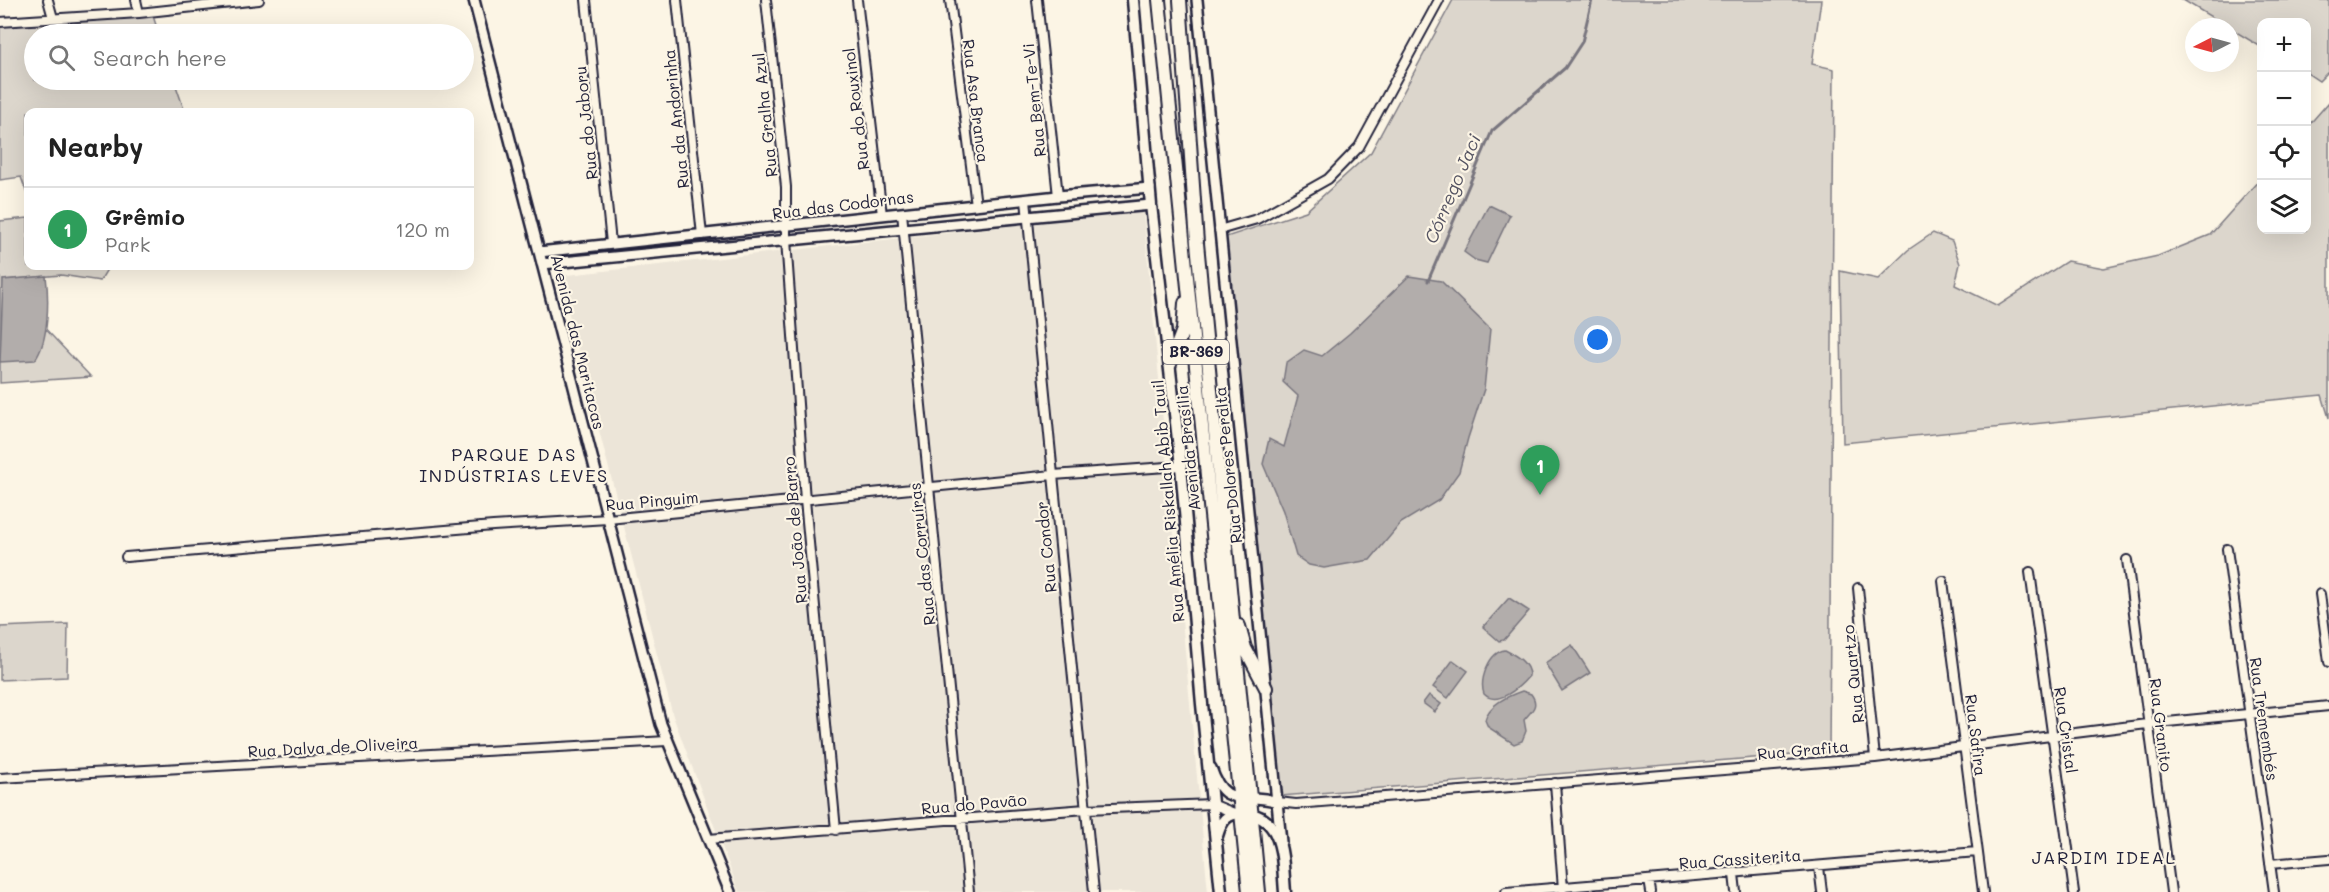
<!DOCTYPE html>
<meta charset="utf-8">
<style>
:root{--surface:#fff;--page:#f6f6f6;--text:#222;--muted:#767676;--line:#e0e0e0;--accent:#ea580c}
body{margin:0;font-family:Mali,sans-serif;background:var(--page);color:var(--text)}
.controls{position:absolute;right:18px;top:18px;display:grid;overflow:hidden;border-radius:12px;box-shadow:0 6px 24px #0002}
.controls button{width:54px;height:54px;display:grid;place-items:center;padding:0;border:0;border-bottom:2px solid var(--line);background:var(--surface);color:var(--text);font:30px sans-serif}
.compass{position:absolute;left:2185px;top:18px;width:54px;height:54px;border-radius:50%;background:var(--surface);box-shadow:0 6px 24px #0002;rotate:264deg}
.you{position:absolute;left:1598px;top:340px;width:21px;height:21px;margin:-15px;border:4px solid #fff;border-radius:50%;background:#1a73e8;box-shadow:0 0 0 9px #1a73e833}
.badge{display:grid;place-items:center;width:39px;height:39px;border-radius:50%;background:var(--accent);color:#fff;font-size:20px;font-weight:700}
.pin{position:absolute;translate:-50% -50px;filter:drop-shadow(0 2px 3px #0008)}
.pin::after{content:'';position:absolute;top:32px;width:21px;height:18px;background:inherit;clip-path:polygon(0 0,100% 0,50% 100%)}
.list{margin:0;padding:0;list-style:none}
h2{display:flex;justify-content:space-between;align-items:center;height:78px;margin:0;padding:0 24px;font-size:26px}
h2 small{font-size:20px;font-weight:400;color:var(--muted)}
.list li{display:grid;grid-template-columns:39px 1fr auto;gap:18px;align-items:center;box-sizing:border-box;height:84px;padding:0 24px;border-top:2px solid var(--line)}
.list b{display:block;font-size:22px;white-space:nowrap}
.list p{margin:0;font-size:20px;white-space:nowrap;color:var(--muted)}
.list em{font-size:20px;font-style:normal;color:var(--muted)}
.icon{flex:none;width:33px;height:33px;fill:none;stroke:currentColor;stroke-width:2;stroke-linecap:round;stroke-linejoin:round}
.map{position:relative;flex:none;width:2329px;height:892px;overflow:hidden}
.search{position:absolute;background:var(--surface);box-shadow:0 6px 24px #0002;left:24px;top:24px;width:450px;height:66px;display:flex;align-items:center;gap:15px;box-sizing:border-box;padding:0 21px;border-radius:33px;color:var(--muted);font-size:22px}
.panel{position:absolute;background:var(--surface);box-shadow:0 6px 24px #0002;left:24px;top:108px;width:450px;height:162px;border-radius:12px}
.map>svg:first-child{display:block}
</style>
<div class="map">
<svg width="2329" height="892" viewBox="0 0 2329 892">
<rect width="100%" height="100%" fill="#fcf5e5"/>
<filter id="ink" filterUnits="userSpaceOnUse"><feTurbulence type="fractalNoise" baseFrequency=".0167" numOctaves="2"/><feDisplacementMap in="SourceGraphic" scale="12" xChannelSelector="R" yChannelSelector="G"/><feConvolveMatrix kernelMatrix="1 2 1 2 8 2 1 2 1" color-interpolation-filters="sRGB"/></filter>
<g filter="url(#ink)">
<!-- built -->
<path fill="#ece5d8" d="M1143,211L1208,892H739L673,716L559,276Z"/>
<!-- green -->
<path fill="#dcd6cc" stroke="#7f7c84" stroke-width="1.5" d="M1453,0H1821L1812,64L1834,69L1829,752L1281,796L1223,238L1306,211L1371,152Z
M2183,0H2329V71L2319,81L2307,73L2306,22H2262L2261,47Z
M152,13L159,34H34V80H174L185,112H28V197L21,177L0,180V26Z
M2329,102V418L2322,395L1843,443L1840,271L1878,279L1908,250L1933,233L1952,241L1960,264L1955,285L1998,306L2067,261L2104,268L2158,256L2210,235L2261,178L2262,230H2306L2307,127Z
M28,218V266H109L100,281L61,275L3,280V284L91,377L0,383V221Z
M68,624L67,677L0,680V627Z"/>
<!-- water -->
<path fill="#b2adab" stroke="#78757e" stroke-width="1.5" d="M1489,205L1510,215L1487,263L1475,260L1464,252Z
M46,276C49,299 49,341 35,360L0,362L3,280Z
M1409,276L1441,281L1490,329L1484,389L1468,438L1459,472L1439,500L1401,523L1370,560L1324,568L1309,565L1296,556L1283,511L1263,464L1269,439L1284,447L1298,396L1283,382L1286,363L1304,350L1322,356L1350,333Z
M1509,598L1529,611L1504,640L1499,641L1483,627Z
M1572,645L1590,673L1562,691L1545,663Z
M1505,650C1517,656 1529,663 1529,676C1519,688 1497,707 1484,694C1479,680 1489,652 1505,650Z
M1453,660L1468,671L1448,698L1433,687Z
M1522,691L1531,694C1540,706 1531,711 1524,720L1526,731L1522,741L1514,744L1488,727L1485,720C1489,704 1508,696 1522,691Z
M1429,695L1441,704L1435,712L1423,703Z"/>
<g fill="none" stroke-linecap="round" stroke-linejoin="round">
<!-- stream -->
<path stroke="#78757e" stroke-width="3" d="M1428,281L1492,131L1565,68L1582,42L1592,0"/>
<!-- minor casing -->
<g stroke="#22223b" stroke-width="12">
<path id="minor" d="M48,0L53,18
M136,0L139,13
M586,0L611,243
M677,0L702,235
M766,0L786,187V240L805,500L836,830
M857,0L882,215
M950,0L976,205
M1037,0L1058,196
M0,22L139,13L259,0
M1026,200L1094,892
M902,213L969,892
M1219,230L1257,219L1328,179L1359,147L1439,0
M2227,549L2274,892
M126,557L493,526L608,519L1053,475L1181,466
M2127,560L2171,892
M2030,572L2074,892
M1943,581L1983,892
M1858,588L1875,758
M2320,594L2329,662
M0,778L667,741
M1555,783L1563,889
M1278,802L1296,804L1875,758L2147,724L2329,706
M708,839L1086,809L1212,804L1234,813
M2270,864L2329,859
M1819,867L1822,892
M1734,874L1736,892
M1649,880L1651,892
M1506,892L1977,852"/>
</g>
<!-- tertiary casing -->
<g stroke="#22223b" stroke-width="14">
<path id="tertiary" d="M474,0L661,724L730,892
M1197,0L1281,842
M539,252L1058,196L1150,188
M542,264L1151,205
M1211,768C1225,811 1244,791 1278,802"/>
</g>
<!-- secondary casing -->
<g stroke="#22223b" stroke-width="15">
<path id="secondary" d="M1133,0L1151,205L1181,466L1202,704L1221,892
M1217,836C1221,822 1226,813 1241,813C1285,814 1282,859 1285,892"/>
</g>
<!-- trunk casing -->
<g stroke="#22223b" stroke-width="16">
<path id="trunk" d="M1159,0L1249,892
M1180,0L1197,243L1259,892
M1170,364L1183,330L1185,303
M1239,626L1245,648L1266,688"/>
</g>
<!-- minor -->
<use href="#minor" stroke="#fcf5e5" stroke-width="8"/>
<!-- tertiary -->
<use href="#tertiary" stroke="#fcf5e5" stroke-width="9"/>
<!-- secondary -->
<use href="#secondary" stroke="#fcf5e5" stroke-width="10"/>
<!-- trunk -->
<use href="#trunk" stroke="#fcf5e5" stroke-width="12"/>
</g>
</g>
<g text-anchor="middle" stroke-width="4.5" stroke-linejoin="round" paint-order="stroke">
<!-- shield labels -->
<rect fill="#fcf5e5" stroke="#63616e" stroke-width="1.5" x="1163" y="340" width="66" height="24" rx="4.5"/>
<g font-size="15" font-weight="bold" fill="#22223b">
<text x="1196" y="357">BR-369</text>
</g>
<!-- street labels -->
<g font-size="16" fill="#22223b" stroke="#fcf5e5">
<text transform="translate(1034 100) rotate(-96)" y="6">Rua Bem-Te-Vi</text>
<text transform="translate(976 101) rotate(83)" y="6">Rua Asa Branca</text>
<text transform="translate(856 109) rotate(-97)" y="6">Rua do Rouxinol</text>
<text transform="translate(765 115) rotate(-96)" y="6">Rua Gralha Azul</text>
<text transform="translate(676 119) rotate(-96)" y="6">Rua da Andorinha</text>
<text transform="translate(586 123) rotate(-96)" y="6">Rua do Jaboru</text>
<text transform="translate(843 205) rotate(-7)" y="6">Rua das Codornas</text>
<text transform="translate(578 342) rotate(76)" y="6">Avenida das Maritacas</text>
<text transform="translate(1188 448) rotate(-96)" y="6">Avenida Brasília</text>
<text transform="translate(1228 465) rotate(-96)" y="6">Rua Dolores Peralta</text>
<text transform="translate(652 501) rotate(-5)" y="6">Rua Pinguim</text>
<text transform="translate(1168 501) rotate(-95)" y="6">Rua Amélia Riskallah Abib Tauil</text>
<text transform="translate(795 530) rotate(-95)" y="6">Rua João de Barro</text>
<text transform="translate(1046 547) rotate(-96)" y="6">Rua Condor</text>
<text transform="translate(922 554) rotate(-96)" y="6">Rua das Corruíras</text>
<text transform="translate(1853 674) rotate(-96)" y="6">Rua Quartzo</text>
<text transform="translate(2264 719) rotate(82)" y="6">Rua Tremembés</text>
<text transform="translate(2161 725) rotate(83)" y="6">Rua Granito</text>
<text transform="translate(2066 730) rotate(82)" y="6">Rua Cristal</text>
<text transform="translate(1976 735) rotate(83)" y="6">Rua Safira</text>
<text transform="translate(333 747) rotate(-3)" y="6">Rua Dalva de Oliveira</text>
<text transform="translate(1803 750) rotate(-5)" y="6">Rua Grafita</text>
<text transform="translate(974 804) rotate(-5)" y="6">Rua do Pavão</text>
<text transform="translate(1740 859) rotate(-4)" y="6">Rua Cassiterita</text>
</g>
<!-- water labels -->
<g font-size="18" font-style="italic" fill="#545362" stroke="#fcf5e5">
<text transform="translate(1453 189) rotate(-67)" y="6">Córrego Jaci</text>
</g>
<!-- neighbourhood labels -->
<g font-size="18" letter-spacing="1.5" fill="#22223b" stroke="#fcf5e5">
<text x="514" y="461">PARQUE DAS<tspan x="514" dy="21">INDÚSTRIAS LEVES</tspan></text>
<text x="2104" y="864">JARDIM IDEAL</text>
</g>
</g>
</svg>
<div class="controls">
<button>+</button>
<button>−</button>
<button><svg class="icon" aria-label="locate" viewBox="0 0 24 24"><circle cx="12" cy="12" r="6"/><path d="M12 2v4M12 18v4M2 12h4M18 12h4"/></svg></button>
<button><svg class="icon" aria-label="layers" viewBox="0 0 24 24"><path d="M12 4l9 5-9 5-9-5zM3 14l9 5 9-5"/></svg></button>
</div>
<svg class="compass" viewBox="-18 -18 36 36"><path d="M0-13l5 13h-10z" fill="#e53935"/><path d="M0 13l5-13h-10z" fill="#767676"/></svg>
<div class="you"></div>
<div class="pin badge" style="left:1540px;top:495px;background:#2e9e5b">1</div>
<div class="search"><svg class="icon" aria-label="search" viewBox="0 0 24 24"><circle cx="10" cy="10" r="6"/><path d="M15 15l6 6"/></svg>Search here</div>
<section class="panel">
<h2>Nearby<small></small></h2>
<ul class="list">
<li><span class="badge" style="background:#2e9e5b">1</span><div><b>Grêmio</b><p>Park</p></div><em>120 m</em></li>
</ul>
</section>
</div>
